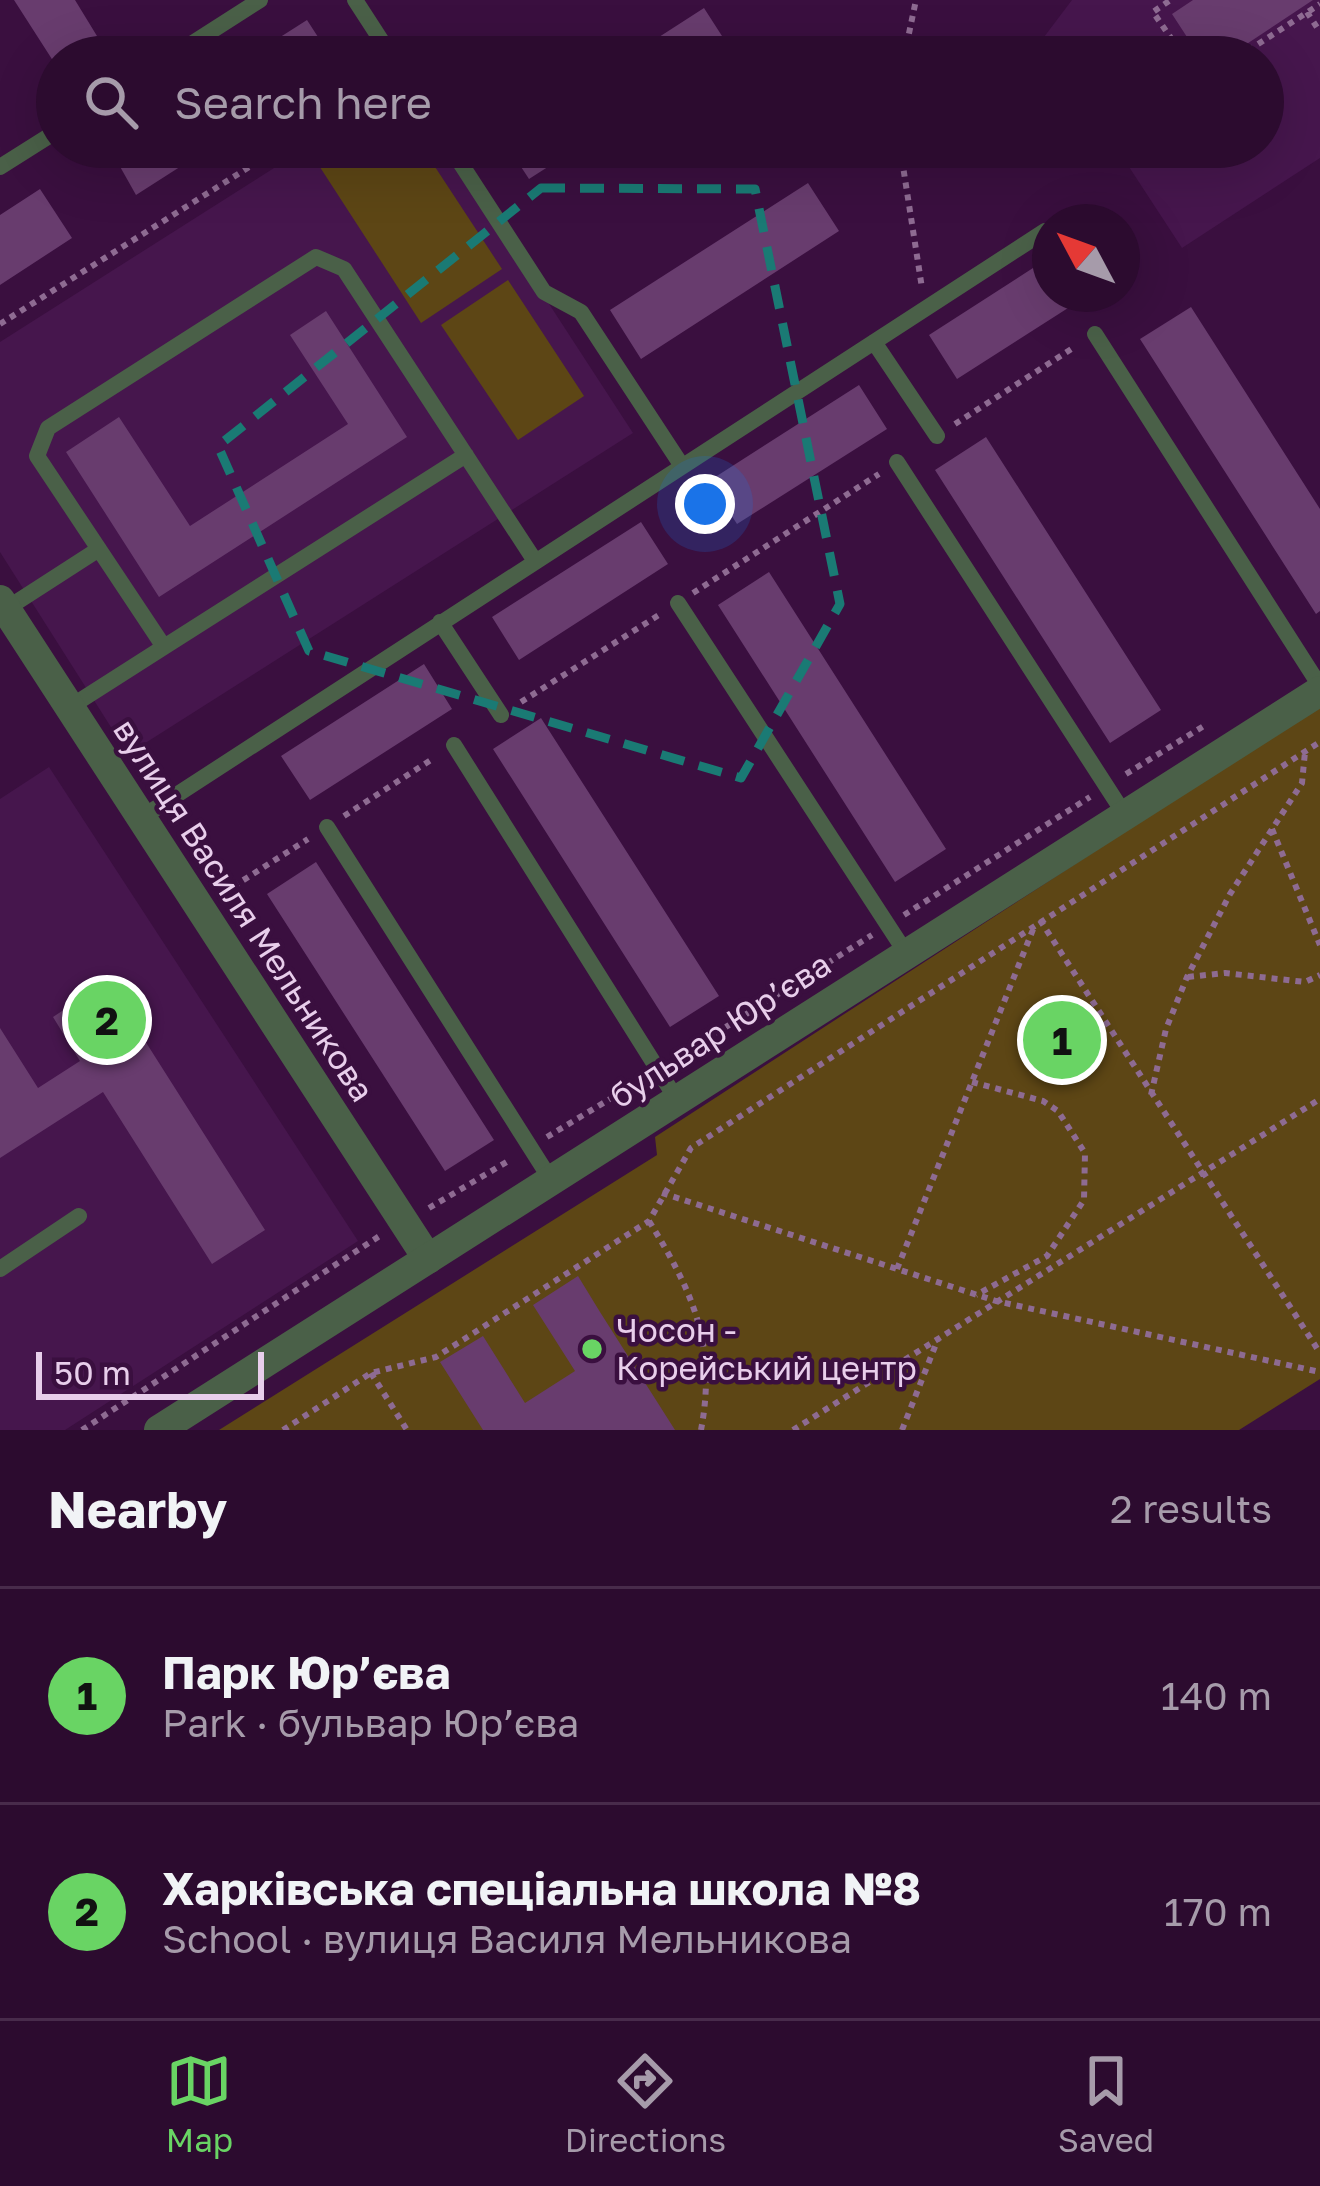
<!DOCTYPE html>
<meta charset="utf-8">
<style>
:root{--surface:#2c0b2f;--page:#38193b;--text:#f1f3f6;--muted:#a69baa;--line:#482b4b;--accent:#69d464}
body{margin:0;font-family:"Golos Text",sans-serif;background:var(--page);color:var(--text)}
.compass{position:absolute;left:1032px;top:204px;width:108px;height:108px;border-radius:50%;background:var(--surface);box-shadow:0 12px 48px #0002;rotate:311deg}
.scale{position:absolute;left:36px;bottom:30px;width:228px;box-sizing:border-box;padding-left:12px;border:6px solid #e8ceeb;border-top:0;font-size:33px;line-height:42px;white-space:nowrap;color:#e8ceeb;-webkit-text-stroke:9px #3a0f3f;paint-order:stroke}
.you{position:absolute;left:705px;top:504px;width:42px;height:42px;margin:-30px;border:9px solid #fff;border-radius:50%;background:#1a73e8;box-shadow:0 0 0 18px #1a73e833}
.badge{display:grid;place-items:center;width:78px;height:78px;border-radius:50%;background:var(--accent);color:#111;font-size:39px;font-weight:700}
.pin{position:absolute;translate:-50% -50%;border:6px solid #fff;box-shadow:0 3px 12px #0006}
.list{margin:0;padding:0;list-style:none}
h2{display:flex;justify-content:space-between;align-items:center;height:156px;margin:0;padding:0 48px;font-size:51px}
h2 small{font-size:39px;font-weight:400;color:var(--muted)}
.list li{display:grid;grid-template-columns:78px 1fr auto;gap:36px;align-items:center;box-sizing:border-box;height:216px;padding:0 48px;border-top:3px solid var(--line)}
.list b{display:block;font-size:45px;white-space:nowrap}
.list p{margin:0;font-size:39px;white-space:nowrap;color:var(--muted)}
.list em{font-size:39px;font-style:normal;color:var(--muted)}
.icon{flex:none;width:66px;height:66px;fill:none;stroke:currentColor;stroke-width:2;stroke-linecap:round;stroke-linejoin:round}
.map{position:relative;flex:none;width:1320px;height:1430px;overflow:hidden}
.search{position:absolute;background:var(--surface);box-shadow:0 12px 48px #0002;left:36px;right:36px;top:36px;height:132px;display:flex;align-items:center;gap:30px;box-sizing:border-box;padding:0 42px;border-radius:66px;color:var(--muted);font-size:45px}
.sheet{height:588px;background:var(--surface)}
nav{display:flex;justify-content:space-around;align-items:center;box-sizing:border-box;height:168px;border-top:3px solid var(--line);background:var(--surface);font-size:33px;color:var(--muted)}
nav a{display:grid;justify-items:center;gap:6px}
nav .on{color:var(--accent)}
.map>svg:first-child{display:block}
</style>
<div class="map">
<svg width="1320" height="1430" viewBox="0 0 1320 1430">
<rect width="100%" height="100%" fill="#3a0f3f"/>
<!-- built -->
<path fill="#46164d" d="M1072,0H1320V158L1182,248L1116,147H1263V57H1058L1044,37Z
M307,147H447L633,433L128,754L0,552V342Z
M49,767L358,1241L65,1430H0V799Z"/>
<!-- green -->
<path fill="#5d4615" d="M338,147H422L502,269L421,323L316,161Z
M508,280L584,396L518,440L441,325Z
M1320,705V1379L1239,1430H219L657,1155L655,1137Z"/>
<!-- building -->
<path fill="#683c6e" d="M14,0H75L97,36L64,57H57V67Z
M1193,0H1313L1227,57H1200L1172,14Z
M704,8L731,50L719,57H628Z
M307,20L331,57H249Z
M109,147H211L136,195Z
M508,147H579L529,179Z
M808,183L839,231L641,359L610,310Z
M40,189L72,238L0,285V215Z
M1050,257V294H1090L957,379L929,335Z
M1191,307L1320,509V611L1316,614L1140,339Z
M326,311L407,437L159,597L66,452L119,417L190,526L348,424L290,335Z
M859,385L887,429L737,524L709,481Z
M986,437L1161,710L1110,743L935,470Z
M641,522L668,564L519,660L492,617Z
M769,572L946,849L895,882L718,605Z
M424,664L452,709L310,800L281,756Z
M541,718L719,996L670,1027L493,749Z
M316,862L494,1140L445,1171L267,894Z
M107,981L265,1230L212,1264L103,1092L0,1158V1028L38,1088L80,1061L53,1017Z
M578,1276L600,1312L675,1430H483L440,1362L483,1336L525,1403L575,1371L533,1305Z"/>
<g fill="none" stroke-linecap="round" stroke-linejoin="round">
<!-- path -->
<path stroke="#8e6b92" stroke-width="6" stroke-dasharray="6 6" stroke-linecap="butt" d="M1169,1L1153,12L1184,57
M1307,12L1320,32
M904,57L916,0
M1238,57L1320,4
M900,147L922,288
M0,324L281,147
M955,424L1076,346
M693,593L879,474
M521,702L662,613
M1126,774L1207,724
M344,816L434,758
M1272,829L1320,945
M223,893L308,839
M904,915L1090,797
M1040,920L1320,1353
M1188,977L1225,973L1305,982L1320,975
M675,1059L872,935
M972,1082L1043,1101L1058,1111L1085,1153L1084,1200L1047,1256L976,1295
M1151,1095L1166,1029L1187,977L1230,894L1302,783L1305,752
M547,1137L638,1082
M662,1193L996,1301L1320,1372
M429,1208L510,1160
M649,1221C693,1292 717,1345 701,1430
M897,1269L1034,927
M371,1373L407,1430
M82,1430L381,1235
M283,1430L371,1373L436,1357L649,1221L691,1148L1320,742
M793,1430L1320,1099
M902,1430L938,1339"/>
<!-- service -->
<path stroke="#4a6048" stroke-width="16" d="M355,0L392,57
M171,57L260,0
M450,147L544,292L581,312L682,466
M0,167L57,131
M1095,334L1320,686
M874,342L937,436
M897,462L1125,815
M678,603L906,953
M6,609L99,549
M440,622L501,715
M164,647L466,455
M70,707L164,647L37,456L48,428L316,257L344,269L535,561
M454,745L677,1100
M141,818L1045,231
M327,827L551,1180
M0,1269L79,1216"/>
<!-- minor -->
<path stroke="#4a6048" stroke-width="30" d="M0,600L428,1259"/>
<!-- tertiary -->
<path stroke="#4a6048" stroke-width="30" d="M159,1430L1320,691"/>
</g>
<!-- marked area -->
<path fill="none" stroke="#1a7a74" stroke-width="9" stroke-dasharray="24 15" stroke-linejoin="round" d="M541,188L755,189L840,604L741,778L309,651L218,446Z"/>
<!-- markers -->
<circle fill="#69d464" stroke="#3a0f3f" stroke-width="4.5" cx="592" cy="1349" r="12"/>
<g text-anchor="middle" stroke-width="9" stroke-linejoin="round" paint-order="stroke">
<!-- street labels -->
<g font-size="33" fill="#e8ceeb" stroke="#3a0f3f">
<text transform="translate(244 910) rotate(57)" y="12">вулиця Василя Мельникова</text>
<text transform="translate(720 1030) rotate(-33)" y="12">бульвар Юрʼєва</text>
</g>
<!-- poi labels -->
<g font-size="33" fill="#e8ceeb" stroke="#3a0f3f" text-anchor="start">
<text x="616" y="1342">Чосон -<tspan x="616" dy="38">Корейський центр</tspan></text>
</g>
</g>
</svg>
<svg class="compass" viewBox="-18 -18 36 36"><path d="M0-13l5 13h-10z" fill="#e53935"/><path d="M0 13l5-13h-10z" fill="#a69baa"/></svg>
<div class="scale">50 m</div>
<div class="you"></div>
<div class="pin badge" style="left:1062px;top:1040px">1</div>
<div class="pin badge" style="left:107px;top:1020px">2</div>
<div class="search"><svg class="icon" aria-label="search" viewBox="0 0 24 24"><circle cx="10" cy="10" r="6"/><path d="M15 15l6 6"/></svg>Search here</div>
</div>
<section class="sheet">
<h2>Nearby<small>2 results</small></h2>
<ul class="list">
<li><span class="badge">1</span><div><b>Парк Юр’єва</b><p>Park · бульвар Юрʼєва</p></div><em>140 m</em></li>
<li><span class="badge">2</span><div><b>Харківська спеціальна школа №8</b><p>School · вулиця Василя Мельникова</p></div><em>170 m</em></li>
</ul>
</section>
<nav>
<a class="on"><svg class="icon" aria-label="map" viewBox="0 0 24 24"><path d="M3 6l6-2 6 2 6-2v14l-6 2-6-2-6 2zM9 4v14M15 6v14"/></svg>Map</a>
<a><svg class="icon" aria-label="directions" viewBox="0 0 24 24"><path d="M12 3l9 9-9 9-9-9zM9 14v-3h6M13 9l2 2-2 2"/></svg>Directions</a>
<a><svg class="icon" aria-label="saved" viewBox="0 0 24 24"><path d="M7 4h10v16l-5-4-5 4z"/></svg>Saved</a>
</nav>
